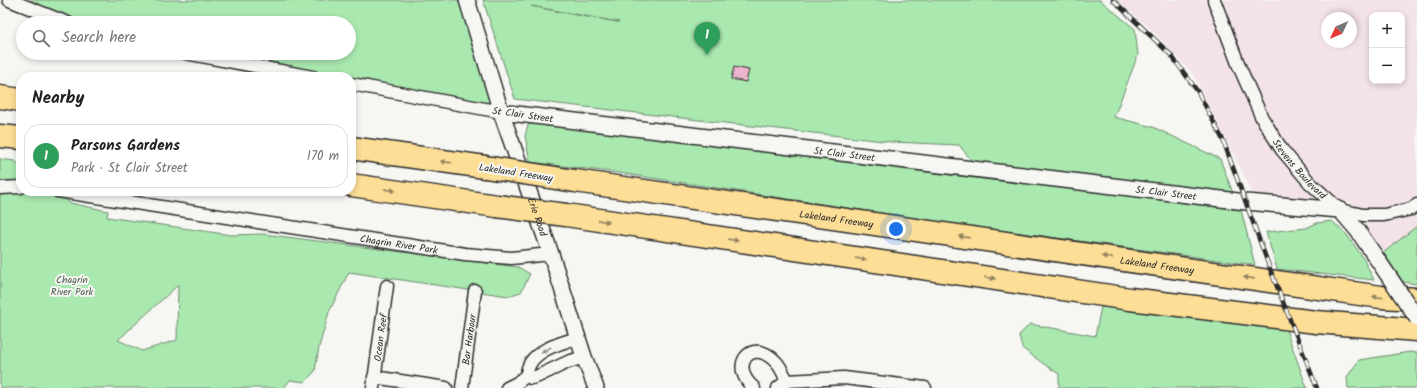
<!DOCTYPE html>
<meta charset="utf-8">
<style>
:root{--surface:#fff;--page:#f6f6f6;--text:#202124;--muted:#757577;--line:#e0e0e0;--accent:#2b2b2b}
body{margin:0;font-family:Kalam,sans-serif;background:var(--page);color:var(--text)}
.controls{position:absolute;right:12px;top:12px;display:grid;overflow:hidden;border-radius:8px;box-shadow:0 2px 6px #0003}
.controls button{width:36px;height:36px;display:grid;place-items:center;padding:0;border:0;border-bottom:1px solid var(--line);background:var(--surface);color:var(--text);font:20px sans-serif}
.compass{position:absolute;left:1321px;top:12px;width:36px;height:36px;border-radius:50%;background:var(--surface);box-shadow:0 2px 6px #0003;rotate:226deg}
.you{position:absolute;left:896px;top:229px;width:14px;height:14px;margin:-10px;border:3px solid #fff;border-radius:50%;background:#1a73e8;box-shadow:0 0 0 6px #1a73e833}
.badge{display:grid;place-items:center;width:26px;height:26px;border-radius:50%;background:var(--accent);color:#fff;font-size:13px;font-weight:700}
.pin{position:absolute;translate:-50% -33px;filter:drop-shadow(0 1px 2px #0008)}
.pin::after{content:'';position:absolute;top:21px;width:14px;height:12px;background:inherit;clip-path:polygon(0 0,100% 0,50% 100%)}
.list{margin:0;padding:0;list-style:none}
h2{display:flex;justify-content:space-between;align-items:center;height:52px;margin:0;padding:0 16px;font-size:17px}
h2 small{font-size:13px;font-weight:400;color:var(--muted)}
.list li{display:grid;grid-template-columns:26px 1fr auto;gap:12px;align-items:center;box-sizing:border-box;height:64px;margin:0 8px 8px;padding:0 8px;border:1px solid var(--line);border-radius:16px}
.list b{display:block;font-size:15px;white-space:nowrap}
.list p{margin:0;font-size:13px;white-space:nowrap;color:var(--muted)}
.list em{font-size:13px;font-style:normal;color:var(--muted)}
.icon{flex:none;width:22px;height:22px;fill:none;stroke:currentColor;stroke-width:2;stroke-linecap:round;stroke-linejoin:round}
.map{position:relative;flex:none;width:1417px;height:388px;overflow:hidden}
.search{position:absolute;background:var(--surface);box-shadow:0 2px 6px #0003;left:16px;top:16px;width:340px;height:44px;display:flex;align-items:center;gap:10px;box-sizing:border-box;padding:0 14px;border-radius:22px;color:var(--muted);font-size:15px}
.panel{position:absolute;background:var(--surface);box-shadow:0 2px 6px #0003;left:16px;top:72px;width:340px;height:124px;border-radius:16px}
.map>svg:first-child{display:block}
</style>
<div class="map">
<svg width="1417" height="388" viewBox="0 0 1417 388">
<rect width="100%" height="100%" fill="#f6f6f2"/>
<filter id="ink" filterUnits="userSpaceOnUse"><feTurbulence type="fractalNoise" baseFrequency=".025" numOctaves="2"/><feDisplacementMap in="SourceGraphic" scale="8" xChannelSelector="R" yChannelSelector="G"/><feConvolveMatrix kernelMatrix="1 2 1 2 8 2 1 2 1" color-interpolation-filters="sRGB"/></filter>
<g filter="url(#ink)">
<!-- built -->
<path fill="#f3e2e7" fill-rule="evenodd" d="M1116,0H1417V226L1383,253L1351,202L1255,197L1194,75L1152,30ZM1372,15H1402V81H1372ZM1327,18H1351V42H1327Z"/>
<!-- green -->
<path fill="#a9e8af" stroke="#6a8a6d" fill-rule="evenodd" d="M20,0H460L495,107L404,87L387,85L365,79L325,75L206,53H349V23H82Z
M483,0H1100L1135,29L1138,55L1114,117L1153,127L1220,159L1233,193L972,161L959,145L892,142L515,99ZM531,6L618,22H619L581,16Z
M541,121L1241,210L1255,265L953,224L619,173L530,162L525,136L528,125Z
M0,159L15,161L21,166V191H55L70,203L108,211L107,217L231,235L263,234L518,267L530,274L521,292L508,296L349,272L329,312L319,347L315,371L305,382L290,380L284,388H0ZM178,285L177,340L142,351L118,340Z
M1332,221L1347,235L1362,256L1374,280L1277,269L1266,232L1306,228L1317,223Z
M1417,226V284L1403,282L1383,253Z
M1101,307L1285,327L1307,388H1059V374L1041,362L1022,348L1019,335L1030,324L1095,336Z
M1410,352L1417,353V388H1348L1347,377L1359,360Z"/>
<!-- building -->
<path fill="#ecb5cd" stroke="#2b2b2b" d="M734,67L749,70L746,82L731,79Z"/>
<g fill="none" stroke-linecap="round" stroke-linejoin="round">
<!-- minor casing -->
<g stroke="#2b2b2b" stroke-width="15">
<g id="minor">
<path d="M9,0L68,23"/>
<path id="s1" d="M1214,0L1239,66L1262,118L1282,150L1310,183L1340,210L1363,215H1384L1411,209L1417,205"/>
<path d="M185,53L313,77"/>
<path d="M351,84L501,112"/>
<path d="M0,188L21,187"/>
<path id="s2" d="M58,191L465,254L511,258L551,254"/>
<path d="M527,375C527,352 559,343 578,338"/>
<path d="M527,375L531,378L536,377L568,362L584,357"/>
<path d="M374,377L446,388"/>
<path id="s3" d="M373,388L387,286"/>
<path id="s4" d="M462,388L475,291"/>
<path d="M507,388L517,383L527,375"/>
<path d="M754,388C728,367 751,335 776,362C781,367 784,375 787,381"/>
<path d="M778,388L787,381L844,378L925,388"/>
</g>
</g>
<!-- tertiary casing -->
<g stroke="#2b2b2b" stroke-width="18">
<g id="tertiary">
<path id="s5" d="M467,0L501,112L551,254L584,357L596,388"/>
<path id="s6" d="M501,112L1246,202L1340,210L1358,231L1373,253"/>
</g>
</g>
<!-- motorway casing -->
<g stroke="#2b2b2b" stroke-width="25">
<g id="motorway">
<path d="M0,97L21,100"/>
<path d="M0,136L21,138"/>
<path d="M351,148L485,167"/>
<path id="s7" d="M575,181L1381,297L1417,299"/>
<path d="M351,185L497,206"/>
<path d="M566,215L1130,299L1316,322L1417,330"/>
</g>
</g>
<!-- minor -->
<use href="#minor" stroke="#f6f6f2" stroke-width="12"/>
<!-- tertiary -->
<use href="#tertiary" stroke="#f6f6f2" stroke-width="15"/>
<!-- motorway -->
<use href="#motorway" stroke="#fdde96" stroke-width="22"/>
<!-- rail casing -->
<g stroke="#2b2b2b" stroke-width="4.5">
<path id="rail" d="M1113,0L1171,55L1198,92L1223,140L1270,269L1317,388"/>
</g>
<!-- rail -->
<use href="#rail" stroke="#f6f6f2" stroke-width="3" stroke-dasharray="9" stroke-linecap="butt"/>
<!-- tertiary-bridge casing -->
<g stroke="#2b2b2b" stroke-width="18" stroke-linecap="butt">
<path id="tertiary-bridge" d="M1373,253L1417,318"/>
</g>
<!-- motorway-bridge casing -->
<g stroke="#2b2b2b" stroke-width="25" stroke-linecap="butt">
<path id="motorway-bridge" d="M485,167L575,181
M497,206L566,215"/>
</g>
<!-- tertiary-bridge -->
<use href="#tertiary-bridge" stroke="#f6f6f2" stroke-width="15"/>
<!-- motorway-bridge -->
<use href="#motorway-bridge" stroke="#fdde96" stroke-width="22"/>
</g>
<!-- one-way arrows -->
<defs><path id="oneway-solid" d="M-6-.8H1V-3.2L6.5 0L1 3.2V.8H-6Z"/></defs>
<g fill="#948460">
<use href="#oneway-solid" transform="translate(446 162) rotate(-172)"/>
<use href="#oneway-solid" transform="translate(390 190) rotate(8)"/>
<use href="#oneway-solid" transform="translate(604 221) rotate(8)"/>
<use href="#oneway-solid" transform="translate(964 237) rotate(-172)"/>
<use href="#oneway-solid" transform="translate(733 240) rotate(8)"/>
<use href="#oneway-solid" transform="translate(1107 257) rotate(-172)"/>
<use href="#oneway-solid" transform="translate(861 259) rotate(8)"/>
<use href="#oneway-solid" transform="translate(990 278) rotate(8)"/>
<use href="#oneway-solid" transform="translate(1249 278) rotate(-172)"/>
<use href="#oneway-solid" transform="translate(1378 297) rotate(-173)"/>
</g>
<use fill="#90908e" href="#oneway-solid" transform="translate(546 350) rotate(150)"/>
</g>
<g text-anchor="middle" stroke-width="4" stroke-linejoin="round" paint-order="stroke">
<!-- street labels -->
<g font-size="10" fill="#2b2b2b" stroke="#f6f6f2">
<text transform="translate(523 114) rotate(8)" y="4">St Clair Street</text>
<text dy="4" stroke="none"><textPath href="#s6" startOffset="346">St Clair Street</textPath></text>
<text dy="4" stroke="none"><textPath href="#s1" startOffset="191">Stevens Boulevard</textPath></text>
<text transform="translate(516 172) rotate(9)" y="4">Lakeland Freeway</text>
<text dy="4" stroke="none"><textPath href="#s6" startOffset="670">St Clair Street</textPath></text>
<text dy="4" stroke="none"><textPath href="#s5" startOffset="228">Erie Road</textPath></text>
<text dy="4" stroke="none"><textPath href="#s7" startOffset="264">Lakeland Freeway</textPath></text>
<text dy="4" stroke="none"><textPath href="#s2" startOffset="345">Chagrin River Park</textPath></text>
<text dy="4" stroke="none"><textPath href="#s7" startOffset="588">Lakeland Freeway</textPath></text>
<text dy="4" stroke="none"><textPath href="#s3" startOffset="51">Ocean Reef</textPath></text>
<text dy="4" stroke="none"><textPath href="#s4" startOffset="49">Bar Harbour</textPath></text>
</g>
<!-- park labels -->
<g font-size="10" fill="#4a5a4c" stroke="#f6f6f2">
<text x="72" y="283">Chagrin<tspan x="72" dy="12">River Park</tspan></text>
</g>
</g>
</svg>
<div class="controls">
<button>+</button>
<button>−</button>
</div>
<svg class="compass" viewBox="-18 -18 36 36"><path d="M0-13l5 13h-10z" fill="#e53935"/><path d="M0 13l5-13h-10z" fill="#757577"/></svg>
<div class="you"></div>
<div class="pin badge" style="left:707px;top:55px;background:#2e9e5b">1</div>
<div class="search"><svg class="icon" aria-label="search" viewBox="0 0 24 24"><circle cx="10" cy="10" r="6"/><path d="M15 15l6 6"/></svg>Search here</div>
<section class="panel">
<h2>Nearby<small></small></h2>
<ul class="list">
<li><span class="badge" style="background:#2e9e5b">1</span><div><b>Parsons Gardens</b><p>Park · St Clair Street</p></div><em>170 m</em></li>
</ul>
</section>
</div>
